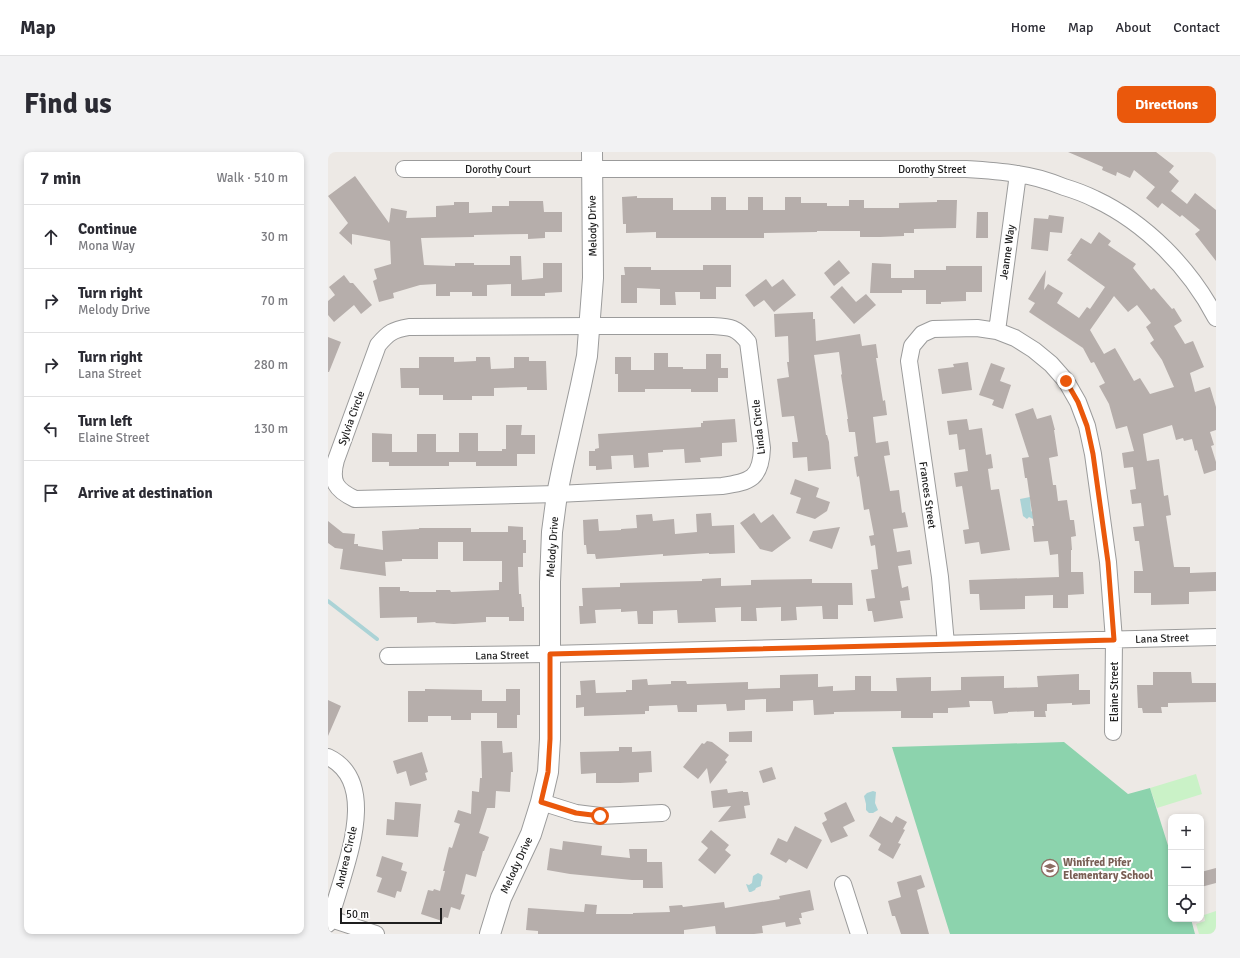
<!DOCTYPE html>
<meta charset="utf-8">
<style>
:root{--surface:#fff;--page:#f2f2f3;--text:#2b2b33;--muted:#7c7c81;--line:#e1e1e2;--accent:#ea580c}
body{margin:0;font-family:Signika,sans-serif;background:var(--page);color:var(--text)}
.controls{position:absolute;right:12px;bottom:12px;display:grid;overflow:hidden;border-radius:8px;box-shadow:0 2px 6px #0003}
.controls button{width:36px;height:36px;display:grid;place-items:center;padding:0;border:0;border-bottom:1px solid var(--line);background:var(--surface);color:var(--text);font:20px sans-serif}
.scale{position:absolute;left:12px;bottom:10px;width:102px;box-sizing:border-box;padding-left:4px;border:2px solid #1e1e1e;border-top:0;font-size:11px;line-height:14px;white-space:nowrap;color:#1e1e1e;-webkit-text-stroke:3px #fff;paint-order:stroke}
.stop{position:absolute;width:12px;height:12px;margin:-9px;border:3px solid #ea580c;border-radius:50%;background:#fff}
.stop.end{background:#ea580c;border-color:#fff;box-shadow:0 1px 4px #0008}
.list{margin:0;padding:0;list-style:none}
h2{display:flex;justify-content:space-between;align-items:center;height:52px;margin:0;padding:0 16px;font-size:17px}
h2 small{font-size:13px;font-weight:400;color:var(--muted)}
.list li{display:grid;grid-template-columns:26px 1fr auto;gap:12px;align-items:center;box-sizing:border-box;height:64px;padding:0 16px;border-top:1px solid var(--line)}
.list b{display:block;font-size:15px;white-space:nowrap}
.list p{margin:0;font-size:13px;white-space:nowrap;color:var(--muted)}
.list em{font-size:13px;font-style:normal;color:var(--muted)}
.icon{flex:none;width:22px;height:22px;fill:none;stroke:currentColor;stroke-width:2;stroke-linecap:round;stroke-linejoin:round}
.map{position:relative;flex:none;width:888px;height:782px;overflow:hidden;border-radius:8px}
header{display:flex;align-items:center;gap:24px;box-sizing:border-box;height:56px;padding:0 20px;background:var(--surface);border-bottom:1px solid var(--line)}
header strong{font-size:19px}
nav{display:flex;gap:22px;margin-inline-start:auto;font-size:14px}
.intro{display:flex;align-items:center;justify-content:space-between;box-sizing:border-box;height:96px;padding:0 24px}
h1{margin:0;font-size:28px}
.button{padding:10px 18px;border-radius:8px;background:var(--accent);color:#fff;font-size:14px;font-weight:700}
main{display:flex;gap:24px;padding:0 24px}
aside{flex:1;background:var(--surface);border-radius:8px;box-shadow:0 2px 6px #0003}
.map>svg:first-child{display:block}
</style>
<header>
<strong>Map</strong>
<nav><a>Home</a><a>Map</a><a>About</a><a>Contact</a></nav>
</header>
<div class="intro"><h1>Find us</h1><a class="button">Directions</a></div>
<main>
<aside>
<h2>7 min<small>Walk · 510 m</small></h2>
<ul class="list">
<li><svg class="icon" aria-label="ahead" viewBox="0 0 24 24"><path d="M12 20V5M6 11l6-6 6 6"/></svg><div><b>Continue</b><p>Mona Way</p></div><em>30 m</em></li>
<li><svg class="icon" aria-label="right" viewBox="0 0 24 24"><path d="M7 20v-9h11M14 6l5 5-5 5"/></svg><div><b>Turn right</b><p>Melody Drive</p></div><em>70 m</em></li>
<li><svg class="icon" aria-label="right" viewBox="0 0 24 24"><path d="M7 20v-9h11M14 6l5 5-5 5"/></svg><div><b>Turn right</b><p>Lana Street</p></div><em>280 m</em></li>
<li><svg class="icon" aria-label="left" viewBox="0 0 24 24"><path d="M17 20v-9H6M10 6l-5 5 5 5"/></svg><div><b>Turn left</b><p>Elaine Street</p></div><em>130 m</em></li>
<li><svg class="icon" aria-label="arrive" viewBox="0 0 24 24"><path d="M6 21V4h12l-3 4 3 4H6"/></svg><div><b>Arrive at destination</b></div></li>
</ul>
</aside>
<div class="map">
<svg width="888" height="782" viewBox="0 0 888 782">
<rect width="100%" height="100%" fill="#ede9e5"/>
<!-- park -->
<path fill="#caf2c7" d="M868,622L874,642L829,656L822,636Z
M888,759V782H871L868,772L877,769L876,763Z"/>
<!-- pitch -->
<path fill="#8cd3ad" d="M736,590L800,642L822,636L843,703V767H863L867,782H622L564,595Z"/>
<!-- water -->
<path fill="#abd3d6" d="M702,345L703,359L709,363L705,367L701,365L699,367L695,364L692,347Z
M545,639L548,640L547,651L550,658L545,661H541L538,658V652L536,644L539,641Z
M430,721L434,723C436,727 432,729 433,734L428,736L427,738L423,740H421L418,732L421,733L424,731L425,724Z"/>
<g fill="none" stroke-linecap="round" stroke-linejoin="round">
<!-- stream -->
<path stroke="#abd3d6" stroke-width="4" d="M0,449L49,487"/>
</g>
<!-- building -->
<path fill="#b6aeab" fill-rule="evenodd" d="M740,0H828L846,14L841,20L851,29L843,39L859,52L867,41L888,58V109L867,82L872,78L854,63L852,65L834,51L830,56L818,46L827,35L806,18L802,26L789,20L788,24L774,18L775,15Z
M27,24L61,71L63,56L79,59L78,66L108,65V54L126,53V50H141V61L164,60V54H181V49H215L216,60H234V80H217V86L200,87V82L146,83V85L93,86L96,113L127,114V111H146V113H182V104H193L194,128L215,126V111H234V140L217,141V144H183V132L159,133V144H144V140H122V144H108V132L92,133L65,141L66,146L51,150L45,129L49,127L46,117L63,112L62,89L24,82V93L11,81L20,71L0,44Z
M309,44V46H345V58H383V45H398V58H420V45H435V58H457V45H473V51H499V54H521V48H536V56H571V51L609,50V48H629L628,76L586,77V81H576V84L552,85H532V79H489V80L436,81V86H328V80L298,81V72H295L294,45Z
M649,60H660V86H648Z
M721,63L736,65L734,81L722,80L720,99L703,97L706,66L720,67Z
M771,80L783,89L780,93L808,112L805,116L823,138L826,136L844,157L846,156L854,169L846,174L857,192L865,189L876,215L862,221L867,240L882,235L888,255V278L882,280L886,293L883,294L888,310V318L876,322L869,298L867,299L864,287L856,289L855,286L848,288L844,273L815,282L819,309L831,307L836,344L840,343L843,363L838,364L846,415H862V421L888,420V439L861,440V452L823,453V441H806V419H815L811,389H807L805,375L816,374L813,351L804,352L802,338L808,337L805,315L796,316L794,301L806,299L799,274L788,277L781,252L771,234L777,231L766,210L763,211L755,196L701,160L707,151L700,147L718,118L716,138L720,132L735,141L729,151L751,166L759,155L762,157L777,135L739,108L744,102H742L753,86L763,92ZM786,144L800,160L809,153L823,171L818,175L826,188L822,191L834,208L846,235L822,242L812,226L806,229L787,196L776,202L762,178Z
M511,108L522,121L506,134L496,121Z
M544,111L563,112V126H586V118H618V114H654V140H638V149L613,150V152H598V138H574V141H542Z
M375,113H403V135H388V147H372V140H347L348,153H332V137L309,136V151H293V123H297L296,115H323V118H375Z
M16,123L22,131H25L44,153L33,162L26,153L6,170L0,163V149L7,143L1,135Z
M438,127L444,135L455,127L468,143L446,160L436,148L426,155L417,143Z
M514,134L528,150L538,142L548,153L526,172L502,145Z
M485,160V167H487L488,189L532,182L534,194L548,192L550,206H548L555,249L557,248L559,263L545,265L548,291L560,289L562,303L556,304L562,339L571,338L574,361L577,360L580,375L565,377L569,400L582,398L584,412L570,414L574,436L580,434L582,448L572,449L575,466L546,470L544,459H540L538,447L547,446L543,418L550,417L547,393L543,394L541,384L546,383L541,357L536,358L531,324L529,325L526,305L530,304L527,280H521L519,267H520L513,223L514,222L511,200L486,203L498,283H499L501,290L503,317L480,319L479,305L465,306L464,290H470L466,264L454,265L449,227L461,225L459,210H461L460,184L447,185L446,162Z
M0,185L13,190L1,220H0Z
M326,201H340V215H355V217H378V202H393V216H400V226H390V240H363V237H317V240H290V222H287V205H303V218H326Z
M91,205H126V210L148,209V205H162L163,217L186,216V205H201V209H218L219,238H199V235L166,236V244H144V248H115V243H91V236H73L72,216H91Z
M640,210L644,238L614,242L610,217L626,215L625,212Z
M663,211L677,216L672,229L683,233L675,257L664,253L666,248L651,243Z
M705,256L709,267L723,263L727,278H726L730,304L721,306L725,333H728L730,349L739,348L742,368H746L748,384L743,385L744,398H743V420H755L756,442L740,443V456H725V443L697,444V457L652,458L651,442H642L641,428L731,425L730,402L722,403L720,389L706,390L704,374H706L699,326H697L694,306L701,305L687,262Z
M407,267L409,290L394,291V304L372,306L373,310L357,311L356,297L335,298V300L320,301L321,315L306,316L305,303L283,304L284,317L268,318V314H261V299H267V297L271,296L270,282L373,275V271H375V269Z
M639,267L641,278L654,276L658,303L663,302L665,316L660,317L663,338L671,337L682,398L653,402L651,390L637,392L635,378L641,377L634,334L628,335L626,321L640,319L637,297L631,298L629,282L621,283L619,269Z
M178,273H194L193,283H207V302H189V314H148V310H121V314H61V310H44V281L64,282V300H89V282H108V300H131V281H150V299H174V297H178Z
M467,327L491,336L488,345L502,350L499,359L487,367L468,361L473,346L462,342Z
M383,361L384,374L406,373L407,401L381,402V401L335,404V402L268,407L267,402H259L258,393H256L255,368L270,367L271,379L293,378V377L309,376L308,363L324,362L325,369L346,367L347,382L369,380L368,362Z
M426,361L433,371L445,362L463,386L444,400L432,397L412,371Z
M0,369L15,381L27,382L26,392H30V394L55,398L54,379L91,377V376H143V380H180V374L195,375V388H198V401H195V415H190L191,442H193L194,455H196V469H181V465H158V470L126,472L107,471L108,470L89,471V465L52,466L51,435H72V439H81V440H108V438H122L123,440L171,438V430H174V409H135V390H110V407H74V409L57,410L58,424L12,417L15,397L7,396L0,391Z
M512,375L504,397L481,389L485,379Z
M393,426V434L423,433V428L484,427V431H524L525,453H510V467H495L494,454L468,455L469,468L453,469V455L428,456L429,469H413V455L387,456L388,470L350,471L349,458L325,459V472H310L309,459L293,460V457L267,458L268,471L252,472L251,454H255L254,436L292,435V431L374,429V427Z
M825,520H863L864,531H888V550L840,551V555H833L834,561H815L814,556H810L809,533H825Z
M490,522V535L505,534V539L527,538V524H543V539H569L568,526L603,525V539L633,538V525L676,524V536L710,535L709,524L751,522V538H762V552L744,553V551L719,552V559H717L718,565H706V559L680,560V561L666,562L664,549H641L642,555L620,556V561H605V566H573V559L506,560V562L486,563L485,548L465,549V559L438,560V547L417,548V558L399,559L398,552L369,553V560H350L349,553L321,554V559H317V562L256,564V555L248,556V543H253L252,529L267,528L268,541L298,540V538H304V528L319,527L320,533L343,532V529H358L359,532L420,530V537L452,536V523Z
M97,537L154,538V549H178V537H192V563H189V576H169V561H143V568H123V564H100V570H80V539H97Z
M0,548L13,554L0,584Z
M424,579V590H401V580Z
M153,589H174L175,601L184,600L185,620H183L182,640L168,639L167,656H159L151,681L161,685L156,699H155L148,725L138,722L133,742L137,743L132,758L123,755L120,766L116,765L114,769L93,762L100,738L105,739L106,737L112,739L117,719H115L121,695L124,696L132,672L126,670L130,658L143,662L144,639L151,640L152,626H154Z
M379,589L384,590L401,603L397,608L399,610L382,632L379,616L370,627L355,615L374,591L376,592Z
M291,595H304V600L323,599L324,620L311,621V630L292,631H268V621L253,622L252,600L291,599Z
M94,600L100,620L97,621L99,628L82,634L78,619L69,622L65,609Z
M444,615L448,627L435,631L431,619Z
M399,637L400,641L415,639V640H420L422,653L416,654L418,666L390,670L403,654L385,656L383,639Z
M67,650L93,652L90,685L58,683L59,667L66,668Z
M518,650L527,669L515,675L520,684L503,691L494,671L499,668L496,661Z
M552,664L564,671L568,664L579,670L575,677L577,678L570,691L573,692L565,707L550,698L553,692L541,684Z
M467,674L494,688L479,717L461,707L458,711L442,702L450,686L459,690Z
M383,678L401,693L397,698L403,703L387,722L370,708L380,696L373,690Z
M235,689L274,694L273,703L302,706L301,697H319V710H334L335,736H315V728H304L242,722L219,718L222,696L234,698Z
M54,704L75,711L73,718L79,720L73,740L69,739L67,746L49,740L54,726L48,724Z
M888,716V731L873,735V720Z
M593,723L597,735L589,738L601,782H573L567,764H564L560,749L573,745L569,730Z
M482,738L486,758L473,761L474,766H471L473,772L458,775L457,770L434,774L435,781L426,782H388L387,774L356,778V782H210V779L198,778L200,756L256,760L257,752L269,753L268,762H305V761L342,760L341,754L354,753L355,755L396,750L397,756L452,747L451,744Z"/>
<g fill="none" stroke-linecap="round" stroke-linejoin="round">
<!-- minor casing -->
<g stroke="#9b9b9b" stroke-width="18">
<path id="minor" d="M76,17H638C655,18 672,19 689,22C705,24 721,29 736,35C746,38 757,42 767,47C818,71 862,116 888,166
M262,174H384C403,175 408,175 420,190L434,296C433,326 423,330 394,334L229,342L27,347C8,338 2,330 8,308L50,193C61,180 65,178 81,175Z
M669,179L690,22
M618,492L612,425L581,209L584,194L594,182L605,177L649,176L669,179L687,186L706,198L723,212L738,229L750,250L759,274L765,302L780,410L786,488L785,580
M60,504L221,502L888,485
M0,605C46,627 24,694 13,731C9,744 5,758 0,772
M213,650L248,661L272,664L334,661
M515,732L531,782
M0,766L48,782"/>
</g>
<!-- tertiary casing -->
<g stroke="#9b9b9b" stroke-width="22">
<path id="tertiary" d="M162,782L173,746L203,682L213,650L220,620L222,587V430L224,380L229,342L235,313L253,233L259,204L265,126L264,0"/>
</g>
<!-- minor -->
<use href="#minor" stroke="#fff" stroke-width="16"/>
<!-- tertiary -->
<use href="#tertiary" stroke="#fff" stroke-width="20"/>
</g>
<g fill="none" stroke-linecap="round" stroke-linejoin="round">
<!-- route -->
<path stroke="#ea580c" stroke-width="5" d="M272,664L248,661L213,650L220,620L222,587V502L786,488L780,410L765,302L759,274L750,250L738,229"/>
</g>
<!-- icons -->
<defs>
<g id="school-ring" transform="scale(0.9)"><circle r="9.5" fill="#fff" stroke="#8d6e63" stroke-width="1.5"/><path d="M0-5L7-2L0 1L-7-2ZM-4 1L0 2.5L4 1V4Q0 6-4 4Z" fill="#8d6e63"/></g>
</defs>
<g fill-rule="evenodd">
<use href="#school-ring" x="722" y="716"/>
</g>
<g text-anchor="middle" stroke-width="4" stroke-linejoin="round" paint-order="stroke">
<!-- street labels -->
<g font-size="11" fill="#1e1e1e" stroke="#fff">
<text x="170" y="21">Dorothy Court</text>
<text x="604" y="21">Dorothy Street</text>
<text transform="translate(264 74) rotate(-91)" y="4">Melody Drive</text>
<text transform="translate(679 100) rotate(-82)" y="4">Jeanne Way</text>
<text transform="translate(23 266) rotate(-70)" y="4">Sylvia Circle</text>
<text transform="translate(430 275) rotate(-96)" y="4">Linda Circle</text>
<text transform="translate(600 343) rotate(82)" y="4">Frances Street</text>
<text transform="translate(224 395) rotate(-86)" y="4">Melody Drive</text>
<text transform="translate(834 486) rotate(-2)" y="4">Lana Street</text>
<text transform="translate(174 503) rotate(-1)" y="4">Lana Street</text>
<text transform="translate(786 540) rotate(-90)" y="4">Elaine Street</text>
<text transform="translate(18 705) rotate(-77)" y="4">Andrea Circle</text>
<text transform="translate(188 713) rotate(-65)" y="4">Melody Drive</text>
</g>
<!-- education labels -->
<g font-size="11" font-weight="bold" fill="#785e54" stroke="#fff" text-anchor="start">
<text x="735" y="714">Winifred Pifer<tspan x="735" dy="13">Elementary School</tspan></text>
</g>
</g>
</svg>
<div class="controls">
<button>+</button>
<button>−</button>
<button><svg class="icon" aria-label="locate" viewBox="0 0 24 24"><circle cx="12" cy="12" r="6"/><path d="M12 2v4M12 18v4M2 12h4M18 12h4"/></svg></button>
</div>
<div class="scale">50 m</div>
<div class="stop" style="left:272px;top:664px"></div>
<div class="stop end" style="left:738px;top:229px"></div>
</div>
</main>
